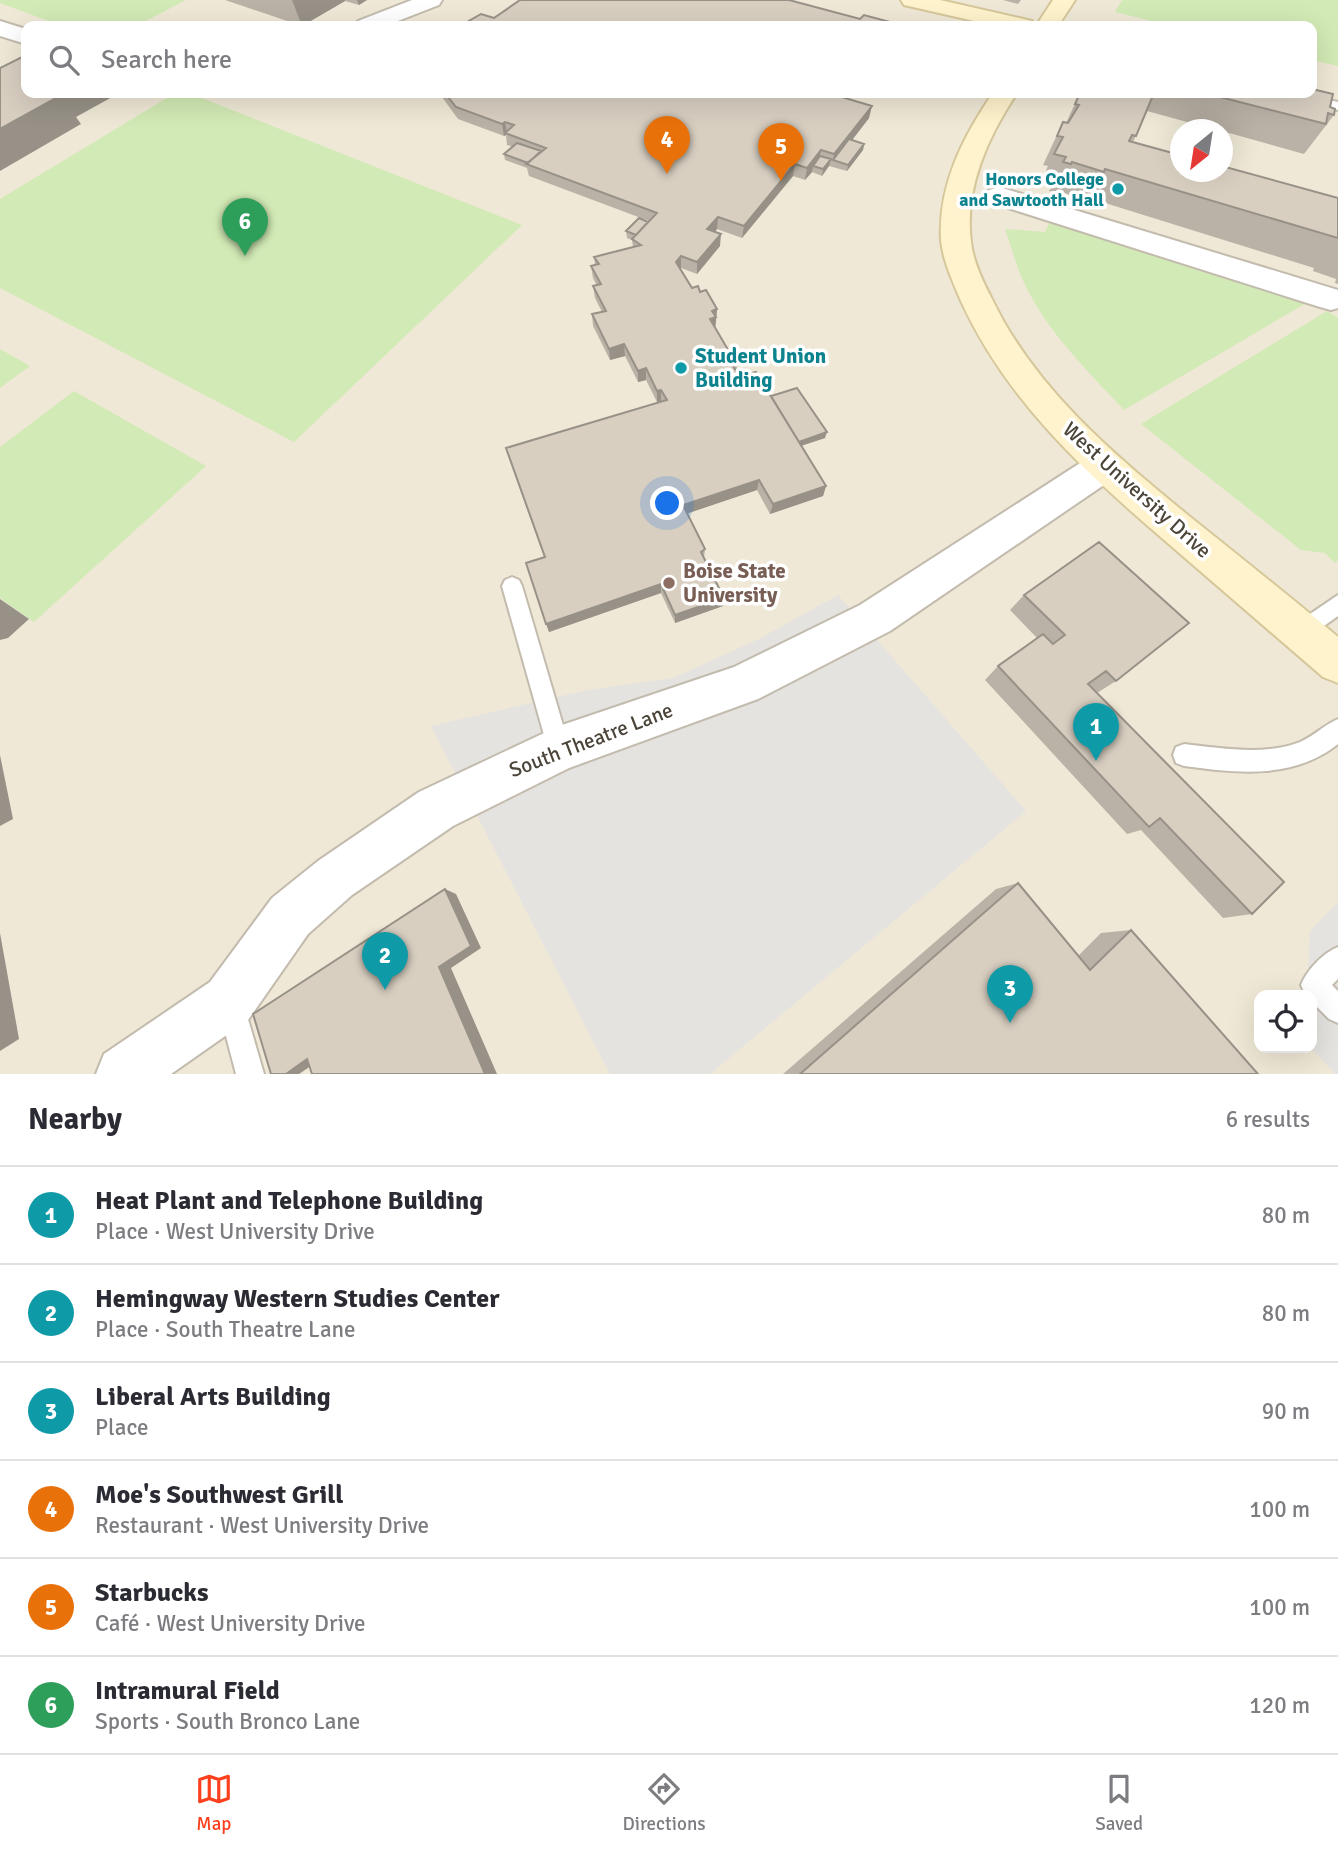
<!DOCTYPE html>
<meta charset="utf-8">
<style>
:root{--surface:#fff;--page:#f7f7f7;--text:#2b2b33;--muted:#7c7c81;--line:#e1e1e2;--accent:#fc3f1d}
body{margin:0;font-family:Signika,sans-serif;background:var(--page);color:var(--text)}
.controls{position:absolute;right:21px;bottom:21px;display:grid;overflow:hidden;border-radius:14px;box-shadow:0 7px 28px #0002}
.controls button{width:63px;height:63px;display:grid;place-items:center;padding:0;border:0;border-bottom:2px solid var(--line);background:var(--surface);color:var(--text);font:35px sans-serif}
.compass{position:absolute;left:1170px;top:119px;width:63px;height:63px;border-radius:50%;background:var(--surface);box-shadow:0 7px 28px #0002;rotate:210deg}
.you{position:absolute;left:668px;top:504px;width:24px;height:24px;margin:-18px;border:5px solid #fff;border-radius:50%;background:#1a73e8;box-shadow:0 0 0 10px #1a73e833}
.badge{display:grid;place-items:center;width:46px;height:46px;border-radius:50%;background:var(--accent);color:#fff;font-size:23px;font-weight:700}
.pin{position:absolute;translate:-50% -58px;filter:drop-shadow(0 2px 4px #0008)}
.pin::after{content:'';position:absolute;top:37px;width:24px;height:21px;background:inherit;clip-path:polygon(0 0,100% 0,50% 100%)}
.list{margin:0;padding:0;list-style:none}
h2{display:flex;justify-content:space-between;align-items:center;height:91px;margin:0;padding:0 28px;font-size:30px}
h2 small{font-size:23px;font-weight:400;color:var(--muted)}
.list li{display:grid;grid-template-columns:46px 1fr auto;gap:21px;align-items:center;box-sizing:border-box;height:98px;padding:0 28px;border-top:2px solid var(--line)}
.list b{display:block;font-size:26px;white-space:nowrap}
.list p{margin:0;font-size:23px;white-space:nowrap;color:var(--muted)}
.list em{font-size:23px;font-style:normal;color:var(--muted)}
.icon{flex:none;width:38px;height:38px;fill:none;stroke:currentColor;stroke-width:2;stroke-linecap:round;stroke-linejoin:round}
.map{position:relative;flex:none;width:1338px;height:1074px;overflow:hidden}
.search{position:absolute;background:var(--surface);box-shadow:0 7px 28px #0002;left:21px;right:21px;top:21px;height:77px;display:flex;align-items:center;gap:18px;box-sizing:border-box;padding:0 24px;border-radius:14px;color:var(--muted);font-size:26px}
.sheet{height:679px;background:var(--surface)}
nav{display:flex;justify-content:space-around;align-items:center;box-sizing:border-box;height:98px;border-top:2px solid var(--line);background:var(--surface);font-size:19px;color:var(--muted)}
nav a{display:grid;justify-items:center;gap:4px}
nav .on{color:var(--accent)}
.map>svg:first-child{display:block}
</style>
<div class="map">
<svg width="1338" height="1074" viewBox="0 0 1338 1074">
<rect width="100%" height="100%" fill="#f6f3ec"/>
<!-- education -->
<path fill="#efe8d6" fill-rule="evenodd" d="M0,0H1338V1074H0ZM26,26H1312V93H26ZM1180,130H1222V172H1180ZM1259,995H1312V1048H1259Z"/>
<!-- green -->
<path fill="#d2eab5" d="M0,0H186L136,26H62L0,3Z
M1122,0H1338V66L1312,60V26H1172L1115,12Z
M175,93H189L522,225L294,442L0,288V199Z
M1050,221L1308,302L1124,410C1085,368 1040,325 1019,271C1014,257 1010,243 1005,229L1045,232Z
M1327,311L1338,318V560L1335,563L1325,553L1301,550L1141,424Z
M0,349L30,366L0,388Z
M74,391L206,466L34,622L0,598V447Z"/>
<!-- parking -->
<path fill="#e5e3e0" d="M838,595L1026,811L710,1074H610L431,726L588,690L673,678L759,639Z
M1338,902V1074H1335L1311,1048L1312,995H1307L1310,931Z"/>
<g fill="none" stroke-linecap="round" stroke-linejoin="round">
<!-- lane casing -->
<g stroke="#c2bbae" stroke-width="4">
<path id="lane" d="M1280,93H1300L1338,102V110Z
M512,577L519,580L522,586L570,749L567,757L559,760L551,757L548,749L502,586L505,580Z
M1338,595V616L1301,642L1294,639L1291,632L1294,625Z
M1338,719V744C1293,780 1237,773 1184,766L1176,763L1173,755L1176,747L1184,744C1221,748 1264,756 1300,742C1314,736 1324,725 1338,719Z
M1338,947V979L1332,985L1338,991V1023L1329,1019L1312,1002V995L1305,994L1301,985C1307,970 1323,953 1338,947Z
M230,989L239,993L243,1002L264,1074H236L217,1002L221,993Z"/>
</g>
<!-- street casing -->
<g stroke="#c2bbae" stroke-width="4">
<path id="street" d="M412,0H442L439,5L385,26H355L358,21Z
M0,21L26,29V44L0,36Z
M999,187L1338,290V308L1331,310L1320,307L989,202L985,196L989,190Z
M1104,451L1117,456L1122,466L1117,476L890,631L758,699L569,768L453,826L352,895L308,934L248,1020L171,1074H96L104,1054L210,982L272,898L318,861L419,792L559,726L734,667L860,605L1091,456Z"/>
</g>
<!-- secondary casing -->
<g stroke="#d6c79b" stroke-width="4">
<path id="secondary" d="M901,0H940L1032,21L1035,26H996L904,5Z
M1053,0H1075L1058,26H1036Z
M993,93H1017C988,137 964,188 971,242C973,261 982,280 991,297C1034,388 1112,453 1189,516C1239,556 1289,596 1338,637V683L1323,677C1272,633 1221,589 1170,545C1087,474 1007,402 961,301C953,282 943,261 941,240C938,185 963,137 993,93Z"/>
</g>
<!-- lane -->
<use href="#lane" fill="#fff" fill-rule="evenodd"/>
<!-- street -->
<use href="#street" fill="#fff" fill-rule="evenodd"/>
<!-- secondary -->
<use href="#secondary" fill="#fff3cd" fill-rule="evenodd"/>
</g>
<!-- wall -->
<path fill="#bab2a6" d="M225,0H367L359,5L345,1L302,26Z
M1003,0H1021L1018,4Z
M439,93H844L841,97L869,118L852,140L864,144L863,150L847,171L829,166L822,176L812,172L805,180L793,176L742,238L717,229L715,232L720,246L697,274L681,268L680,269L692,288L700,292L717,309L715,328L737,365V372L739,376L771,396L825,438L801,446L826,486L823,496L770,514L757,490L687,513L705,549L704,557L723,606L675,623L661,593L549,632L544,557L509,458L662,402L661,401L657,402L646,380L638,382L625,356L610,360L593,326L592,314L602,312L595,298L593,286H597L593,278L591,266L595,265L594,257L633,247L632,240L627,238L626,231L649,221L529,176L527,168L505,160L504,154L513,147L507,145L506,135L504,136L458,119Z
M1080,93H1312L1330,107L1334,115L1304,154L1222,131V130H1216L1147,111L1133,142L1338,198V284L1335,283L1336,279L1313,271L1314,268L1089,198L1088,201L1058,191L1056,193L1049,191L1052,186L1040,183L1048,166L1043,165L1063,122L1066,123Z
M1099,542L1116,681L1097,693L1252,914L1223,918L1141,830L1127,834L985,680L998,666L1037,638L1010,610L1024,595Z
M1018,883L1078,956L1101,933L1131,930L1258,1074H783L996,889Z"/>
<!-- shaded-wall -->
<path fill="#979187" d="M292,0H345V1L302,26Z
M357,0H367L359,5Z
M52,93H112L114,96L76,117L81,124L0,171V129Z
M837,93H844L832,107L835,95Z
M872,106L869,118L836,161L833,160L834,154Z
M505,122L507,133H505L506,135L504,136L502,124Z
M864,144L863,150L847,171L848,165Z
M821,150L819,162L813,166L812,172L805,180L807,168Z
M831,159L829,166L822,176L823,169Z
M795,164L793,176L742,238L744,226Z
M718,217L717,229L707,241V229Z
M721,234L720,246L697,274V262Z
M681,256V268L676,274V262Z
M717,309L716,321L715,329L710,319L712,311Z
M624,344L625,356L610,360L609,349Z
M646,368V380L638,382V371Z
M661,390V401L657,402V391Z
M827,432L825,438L794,448L795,443Z
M759,480L757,490L683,515V505Z
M826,486L823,496L770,514L773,504Z
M661,584V593L549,632L546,624Z
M724,598L723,606L675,623V615Z
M0,599L29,619L8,638L0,640Z
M0,755L13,819L0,826Z
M445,889L456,894L481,948L451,968L497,1074H485L439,967Z
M0,933L19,1039L0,1051Z
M327,1055L299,1074H286L307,1059Z"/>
<!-- building -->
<path fill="#d8cfc1" stroke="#979187" stroke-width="2" d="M520,0H789L860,19L864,15L905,26H460L481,14L494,18Z
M26,55V93H55L61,95L0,129V68Z
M1312,89L1333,94L1330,107L1335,109L1334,115L1328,113L1326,124L1204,93H1312Z
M445,93H837L835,95L872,106L834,154L821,150L807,168L795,164L744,226L718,217L707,229L721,234L697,262L681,256L676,262L692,288L698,286L700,292L706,290L717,309L712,311L716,317L710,319L737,365L733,366L739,376L756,372L826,486L773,504L759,480L683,505L705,549L701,552L724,598L675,615L661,584L546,624L526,563L545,557L506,448L667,400L661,390L657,391L646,368L638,371L624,344L609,349L592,314L606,311L593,286L601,284L591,266L599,264L594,257L641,245L632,239L657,213L526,164L546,148L505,133L514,125L505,122L502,124L456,107Z
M1080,93H1154L1136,136L1132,135L1129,141L1180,155V172H1222V166L1338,198V238L1105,169L1104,172L1072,162L1071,164L1063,162L1066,157L1054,154L1063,137L1057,136L1063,122L1068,123L1079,105L1075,104Z
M849,139L864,144L848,165L833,160Z
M517,143L541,151L528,163L504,154Z
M820,156L831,159L823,169L813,166Z
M639,218L648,222L636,235L626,231Z
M797,388L827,432L799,442L771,396Z
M1099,542L1189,623L1116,681L1106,671L1088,684L1284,882L1252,914L1160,818L1149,827L998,666L1043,634L1053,644L1065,635L1024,595Z
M1018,883L1090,970L1131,930L1258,1074H800Z
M445,889L471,946L439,967L485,1074H312L307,1059L286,1074H271L253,1014Z"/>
<!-- markers -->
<g fill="#0f9aa8" stroke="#fff" stroke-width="2.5">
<circle cx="1118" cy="189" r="7"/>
<circle cx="681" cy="368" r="7"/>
</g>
<circle fill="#8d6e63" stroke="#fff" stroke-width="2.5" cx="669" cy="583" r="7"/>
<g text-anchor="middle" stroke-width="7" stroke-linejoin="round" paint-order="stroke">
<!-- far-culture labels -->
<g font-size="18" font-weight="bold" fill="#0d838f" stroke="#fff" text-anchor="end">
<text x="1104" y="185">Honors College<tspan x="1104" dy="21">and Sawtooth Hall</tspan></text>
</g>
<!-- culture labels -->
<g font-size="21" font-weight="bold" fill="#0d838f" stroke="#fff" text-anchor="start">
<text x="695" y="363">Student Union<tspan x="695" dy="24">Building</tspan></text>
</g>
<!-- street labels -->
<g font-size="21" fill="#4b4439" stroke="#fff">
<text transform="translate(1137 490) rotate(42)" y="7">West University Drive</text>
<text transform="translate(591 740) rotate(-21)" y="7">South Theatre Lane</text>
</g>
<!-- education labels -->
<g font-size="21" font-weight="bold" fill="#785e54" stroke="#fff" text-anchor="start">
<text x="683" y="578">Boise State<tspan x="683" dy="24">University</tspan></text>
</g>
</g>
</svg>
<div class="controls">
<button><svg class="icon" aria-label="locate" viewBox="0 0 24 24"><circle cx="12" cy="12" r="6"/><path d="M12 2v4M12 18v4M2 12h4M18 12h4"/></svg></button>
</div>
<svg class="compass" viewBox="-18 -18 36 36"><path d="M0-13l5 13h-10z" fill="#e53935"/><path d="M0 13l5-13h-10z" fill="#7c7c81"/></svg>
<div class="you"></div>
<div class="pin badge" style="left:1096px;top:761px;background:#0f9aa8">1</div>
<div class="pin badge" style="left:385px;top:990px;background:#0f9aa8">2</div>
<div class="pin badge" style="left:1010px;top:1023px;background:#0f9aa8">3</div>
<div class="pin badge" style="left:667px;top:174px;background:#e8710a">4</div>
<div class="pin badge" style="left:781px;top:181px;background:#e8710a">5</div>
<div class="pin badge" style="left:245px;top:256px;background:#2e9e5b">6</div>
<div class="search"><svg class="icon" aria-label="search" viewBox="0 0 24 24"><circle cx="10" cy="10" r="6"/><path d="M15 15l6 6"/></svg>Search here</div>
</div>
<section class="sheet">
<h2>Nearby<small>6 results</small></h2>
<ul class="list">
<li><span class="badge" style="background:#0f9aa8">1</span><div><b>Heat Plant and Telephone Building</b><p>Place · West University Drive</p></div><em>80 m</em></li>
<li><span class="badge" style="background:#0f9aa8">2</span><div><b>Hemingway Western Studies Center</b><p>Place · South Theatre Lane</p></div><em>80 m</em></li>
<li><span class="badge" style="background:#0f9aa8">3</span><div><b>Liberal Arts Building</b><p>Place</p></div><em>90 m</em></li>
<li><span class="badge" style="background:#e8710a">4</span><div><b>Moe's Southwest Grill</b><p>Restaurant · West University Drive</p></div><em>100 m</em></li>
<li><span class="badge" style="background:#e8710a">5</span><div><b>Starbucks</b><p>Café · West University Drive</p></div><em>100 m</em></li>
<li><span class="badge" style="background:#2e9e5b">6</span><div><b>Intramural Field</b><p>Sports · South Bronco Lane</p></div><em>120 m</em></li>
</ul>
</section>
<nav>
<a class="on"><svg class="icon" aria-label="map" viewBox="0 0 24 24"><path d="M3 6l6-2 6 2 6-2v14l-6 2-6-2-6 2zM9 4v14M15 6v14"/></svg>Map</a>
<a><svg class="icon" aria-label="directions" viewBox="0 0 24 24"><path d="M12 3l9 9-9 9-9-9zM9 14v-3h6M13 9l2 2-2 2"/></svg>Directions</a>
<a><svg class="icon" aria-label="saved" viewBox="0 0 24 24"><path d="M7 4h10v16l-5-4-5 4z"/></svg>Saved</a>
</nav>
